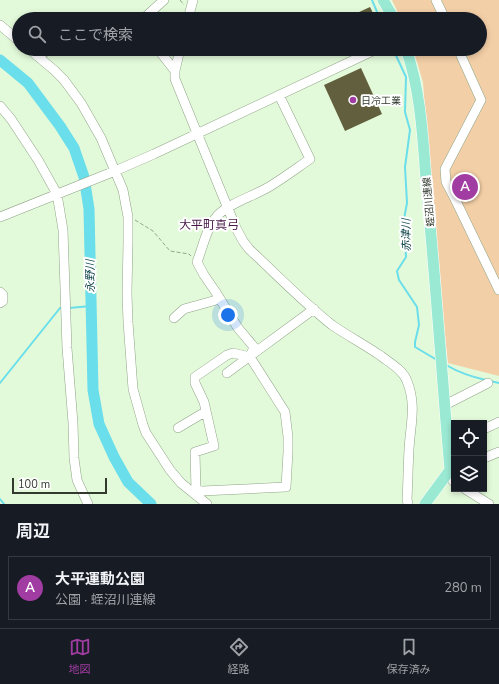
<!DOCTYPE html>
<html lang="ja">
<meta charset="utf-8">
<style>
:root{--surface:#171b24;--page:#20242c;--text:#f1f3f6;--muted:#9ea1a6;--line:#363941;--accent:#a13da2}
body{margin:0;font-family:"Nunito Sans","Noto Sans JP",sans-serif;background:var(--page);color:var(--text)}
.controls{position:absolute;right:12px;bottom:12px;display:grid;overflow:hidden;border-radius:0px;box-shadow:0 2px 6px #0003}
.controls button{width:36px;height:36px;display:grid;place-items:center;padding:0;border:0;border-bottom:1px solid var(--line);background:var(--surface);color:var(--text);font:20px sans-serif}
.scale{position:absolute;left:12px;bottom:10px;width:95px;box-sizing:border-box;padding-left:4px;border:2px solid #313a2d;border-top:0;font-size:11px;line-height:14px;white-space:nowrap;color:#313a2d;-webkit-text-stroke:3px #fff;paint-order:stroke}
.you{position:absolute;left:228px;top:315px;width:14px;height:14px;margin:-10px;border:3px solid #fff;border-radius:50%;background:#1a73e8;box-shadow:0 0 0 6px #1a73e833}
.badge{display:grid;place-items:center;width:26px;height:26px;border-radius:50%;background:var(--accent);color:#fff;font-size:13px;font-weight:700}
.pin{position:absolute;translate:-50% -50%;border:2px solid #fff;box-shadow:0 1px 4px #0006}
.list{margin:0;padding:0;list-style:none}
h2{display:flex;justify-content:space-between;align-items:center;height:52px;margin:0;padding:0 16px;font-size:17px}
h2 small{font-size:13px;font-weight:400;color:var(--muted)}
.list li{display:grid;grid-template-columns:26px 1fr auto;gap:12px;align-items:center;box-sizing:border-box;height:64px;margin:0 8px 8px;padding:0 8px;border:1px solid var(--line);border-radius:0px}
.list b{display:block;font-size:15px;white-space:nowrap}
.list p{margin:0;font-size:13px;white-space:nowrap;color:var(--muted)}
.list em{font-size:13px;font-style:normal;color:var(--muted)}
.icon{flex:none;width:22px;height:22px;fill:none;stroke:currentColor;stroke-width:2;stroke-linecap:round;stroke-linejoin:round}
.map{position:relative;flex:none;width:499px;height:504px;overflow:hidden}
.search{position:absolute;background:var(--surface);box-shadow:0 2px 6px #0003;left:12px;right:12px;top:12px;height:44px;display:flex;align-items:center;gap:10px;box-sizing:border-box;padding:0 14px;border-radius:22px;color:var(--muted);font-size:15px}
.sheet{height:124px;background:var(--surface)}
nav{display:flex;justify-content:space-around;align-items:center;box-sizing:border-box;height:56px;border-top:1px solid var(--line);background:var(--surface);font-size:11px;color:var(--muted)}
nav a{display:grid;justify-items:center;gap:2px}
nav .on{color:var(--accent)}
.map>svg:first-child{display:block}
</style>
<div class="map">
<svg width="499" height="504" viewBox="0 0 499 504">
<rect width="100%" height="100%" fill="#e3fada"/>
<!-- green -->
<path fill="#f3cfa7" d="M392,0H499V376L448,363L435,246L423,82L413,49H480V19H401Z"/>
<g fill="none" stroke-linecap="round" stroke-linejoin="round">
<!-- stream -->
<path stroke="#6adeea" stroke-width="2" d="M372,0L380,19
M393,49L406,77L405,112L410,130L405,167L407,203L404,219L406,257L397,271L399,280L417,307L419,325L415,342V347L437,360
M69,308L91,306
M446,365C458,372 472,377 486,380
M490,381L499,383
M0,383L60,308H63
M0,499L4,504"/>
<!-- river -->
<path stroke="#6adeea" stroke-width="11" d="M0,60L28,83L60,126L74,148L84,177L89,209L93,390L99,424L114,457L128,482L151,504"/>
</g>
<!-- building -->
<path fill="#625f3e" d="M370,7L376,19H344Z
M333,49H350L336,55Z
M361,68L382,114L345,131L324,85Z"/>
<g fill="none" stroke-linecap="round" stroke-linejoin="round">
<!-- minor casing -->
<g stroke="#8fa487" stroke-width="10">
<path id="minor" d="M436,0L445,19
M143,19L164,0
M188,19L193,0
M0,25L19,41
M29,49L54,70L64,80L81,103L101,138L123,190L128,217V242L127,294L128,322L133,389L143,425L146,433L170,470L181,483L207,504
M43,49L45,52L51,49
M158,49L175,71
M180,49L175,71V79L197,133L236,228L243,241L249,249C276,274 303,302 332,325C348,336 365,345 381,356C390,363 403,370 407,381C417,406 410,426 409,450C408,466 408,483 407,499L408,504
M458,49L481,100L445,169L446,182L455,199L499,290
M0,106L11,119L38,160L57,194L63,230L67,348L73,423L74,458L77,480L88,504
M0,217L115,171L154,154L377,49
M0,292L3,295V301L0,303
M174,318L184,309L220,299
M233,353L250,357L285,412L288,437V452L286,487L202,491L196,490L195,452L214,446L204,402L195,383V377L227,355Z
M250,357L254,347L238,328L215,291L204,275L197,262C203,247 206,228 218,215C231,202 255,196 272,185C285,177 297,168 310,159L279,95
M227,373L314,309
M445,405L488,383
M178,428L205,412
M484,429L499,422
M484,458L499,452
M453,481L454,482
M465,489L489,504"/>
</g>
<!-- major casing -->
<g stroke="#fff" stroke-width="12">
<path id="major" d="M383,0L394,19
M406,49C422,94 423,145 427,192C436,285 442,377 450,470L425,504"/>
</g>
<!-- path -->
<path stroke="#95a68e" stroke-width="1" stroke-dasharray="4 2" stroke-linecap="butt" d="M180,0L184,5
M135,220L153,231L170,251L189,254L191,256"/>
<!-- minor -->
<use href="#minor" stroke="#fff" stroke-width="9"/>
<!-- major -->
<use href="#major" stroke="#9ae9d3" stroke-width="11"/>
</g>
<!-- markers -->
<circle fill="#a13da2" stroke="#fff" stroke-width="1.5" cx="353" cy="100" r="4"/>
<g text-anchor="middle" stroke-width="4" stroke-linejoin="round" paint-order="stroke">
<!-- poi labels -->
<g font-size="10" fill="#313a2d" stroke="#fff" text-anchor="start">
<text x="361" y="104">日冷工業</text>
</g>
<!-- street labels -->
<g font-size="10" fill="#313a2d" stroke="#fff">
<text transform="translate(428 202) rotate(-95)" y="4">蛭沼川連線</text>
</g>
<!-- water labels -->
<g font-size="11" font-style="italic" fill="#0f444a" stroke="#fff">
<text transform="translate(406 235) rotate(-91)" y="4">赤津川</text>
<text transform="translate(90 276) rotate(-91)" y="4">永野川</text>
</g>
<!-- quarter labels -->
<g font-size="12" fill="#471747" stroke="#fff">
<text x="209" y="229">大平町真弓</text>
</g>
</g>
</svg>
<div class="controls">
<button><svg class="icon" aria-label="locate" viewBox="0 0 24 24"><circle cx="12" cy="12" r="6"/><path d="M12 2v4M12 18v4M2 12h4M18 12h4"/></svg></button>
<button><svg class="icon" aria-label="layers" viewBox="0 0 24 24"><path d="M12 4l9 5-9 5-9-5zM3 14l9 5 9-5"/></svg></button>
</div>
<div class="scale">100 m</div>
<div class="you"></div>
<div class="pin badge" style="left:465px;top:187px">A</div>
<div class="search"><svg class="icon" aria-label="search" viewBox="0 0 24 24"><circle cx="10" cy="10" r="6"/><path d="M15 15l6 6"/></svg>ここで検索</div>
</div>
<section class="sheet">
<h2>周辺<small></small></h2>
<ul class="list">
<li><span class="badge">A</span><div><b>大平運動公園</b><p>公園 · 蛭沼川連線</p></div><em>280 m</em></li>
</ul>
</section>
<nav>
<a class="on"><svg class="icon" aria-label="map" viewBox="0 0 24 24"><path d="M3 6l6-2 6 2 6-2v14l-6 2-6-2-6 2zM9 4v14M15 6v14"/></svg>地図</a>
<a><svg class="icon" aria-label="directions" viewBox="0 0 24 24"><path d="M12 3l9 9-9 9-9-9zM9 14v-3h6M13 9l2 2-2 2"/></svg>経路</a>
<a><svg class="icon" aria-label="saved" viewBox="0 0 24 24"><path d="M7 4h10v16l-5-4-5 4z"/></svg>保存済み</a>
</nav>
